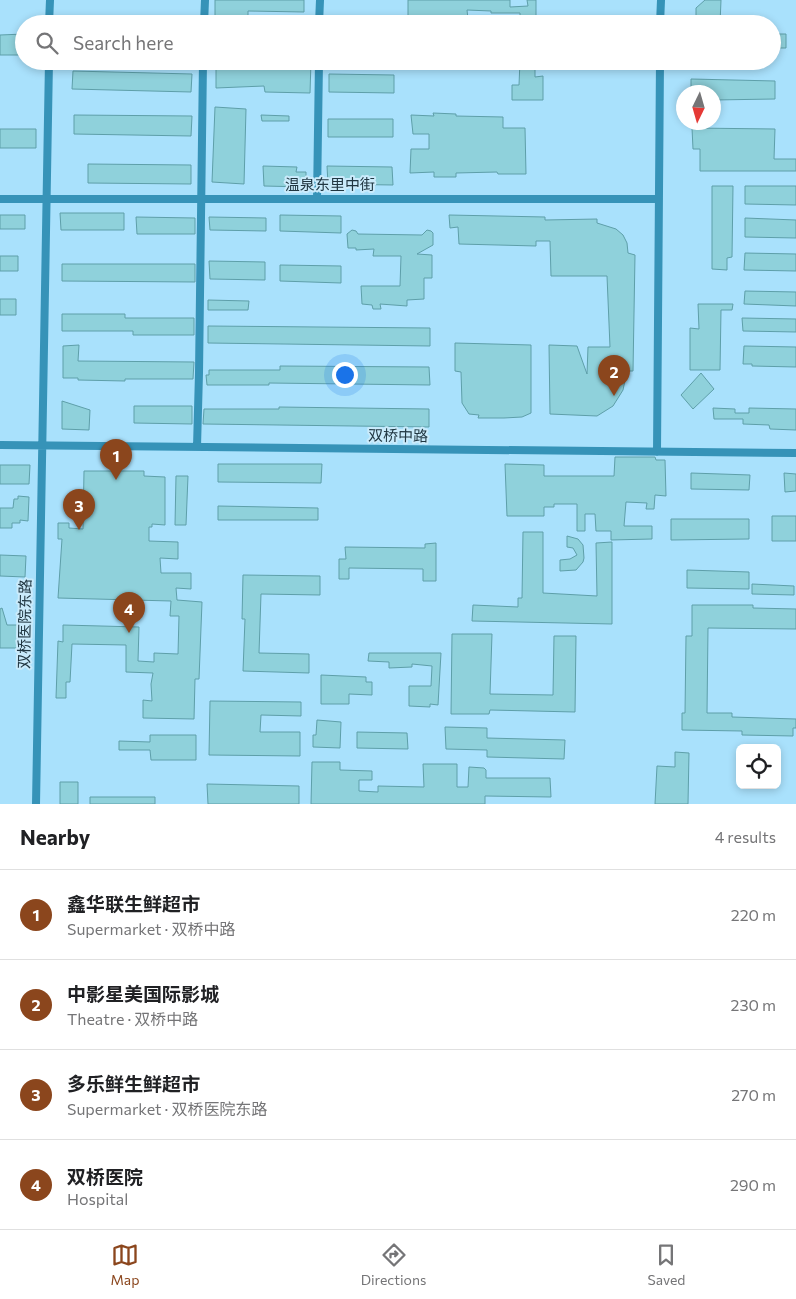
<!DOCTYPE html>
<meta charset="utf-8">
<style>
:root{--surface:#fff;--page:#f2f2f2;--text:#202124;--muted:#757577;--line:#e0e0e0;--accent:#8b461d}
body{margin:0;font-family:Commissioner,"Noto Sans SC",sans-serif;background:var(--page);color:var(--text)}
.controls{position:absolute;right:15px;bottom:15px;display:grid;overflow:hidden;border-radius:8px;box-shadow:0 2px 8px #0003}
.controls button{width:45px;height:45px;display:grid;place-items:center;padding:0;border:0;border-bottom:1px solid var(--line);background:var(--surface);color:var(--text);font:25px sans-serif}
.compass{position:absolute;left:676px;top:85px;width:45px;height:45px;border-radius:50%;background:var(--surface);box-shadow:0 2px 8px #0003;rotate:185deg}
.you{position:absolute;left:344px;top:374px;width:18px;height:18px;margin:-12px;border:4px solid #fff;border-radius:50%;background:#1a73e8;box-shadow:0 0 0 8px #1a73e833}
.badge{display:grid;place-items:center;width:32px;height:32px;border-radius:50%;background:var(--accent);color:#fff;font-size:16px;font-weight:700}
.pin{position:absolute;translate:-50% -41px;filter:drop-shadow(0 1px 2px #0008)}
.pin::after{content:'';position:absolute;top:26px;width:18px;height:15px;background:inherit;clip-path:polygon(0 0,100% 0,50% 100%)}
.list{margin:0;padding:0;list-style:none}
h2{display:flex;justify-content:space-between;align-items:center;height:65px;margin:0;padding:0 20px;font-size:21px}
h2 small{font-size:16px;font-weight:400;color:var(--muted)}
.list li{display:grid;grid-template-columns:32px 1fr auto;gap:15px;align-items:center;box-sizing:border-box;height:90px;padding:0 20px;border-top:1px solid var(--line)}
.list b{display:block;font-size:19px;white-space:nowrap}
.list p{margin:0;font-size:16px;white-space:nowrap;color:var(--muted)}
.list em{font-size:16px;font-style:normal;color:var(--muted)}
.icon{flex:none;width:28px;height:28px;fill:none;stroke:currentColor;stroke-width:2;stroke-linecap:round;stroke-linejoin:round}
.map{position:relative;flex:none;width:796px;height:804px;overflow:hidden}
.search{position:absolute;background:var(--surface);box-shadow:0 2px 8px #0003;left:15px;right:15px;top:15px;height:55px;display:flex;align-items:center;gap:12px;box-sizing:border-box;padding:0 18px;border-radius:28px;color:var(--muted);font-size:19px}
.sheet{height:425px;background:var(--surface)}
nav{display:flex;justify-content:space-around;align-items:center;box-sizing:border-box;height:70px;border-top:1px solid var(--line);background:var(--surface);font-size:14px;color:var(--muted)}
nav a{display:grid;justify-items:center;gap:2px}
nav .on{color:var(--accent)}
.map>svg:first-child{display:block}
</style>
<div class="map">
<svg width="796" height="804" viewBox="0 0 796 804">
<rect width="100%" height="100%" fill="#a9e1fc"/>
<!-- building -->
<path fill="#8fd1db" stroke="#5e9fa9" d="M215,0H304V12L248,11V24H215Z
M408,0H510V7L528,6L527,0H536V24H520V13H491V11L467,10L468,19H444V17H408Z
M705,0H721L720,24H696V8Z
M24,34V55H0V35Z
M772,34H786V48H772Z
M216,61H258V67L285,68V64L293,65L292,61H311L310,93L265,92L264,86L216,88Z
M520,61H535V77L543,76V100H512V85H519Z
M73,71L192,74L191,92L72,89Z
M329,74L394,75V93L329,92Z
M691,79L775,81V99L714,100V92H691Z
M215,107L246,109L244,184L212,182Z
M433,113L456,114V116L503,117V128H525L526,174H498L497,172L456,173V177H434V172L410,173L411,149H429V134H413L411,115L434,116Z
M74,115L192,116L191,136L74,134Z
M261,115L289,116V121H262Z
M328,119H393V137H328Z
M692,128L775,129L774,159H796V171H700V149H693Z
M0,129H36V148H0Z
M88,164L191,165V184L88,183Z
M263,166L297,167L296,172H306V187L264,186Z
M327,166L392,167L393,185L328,184Z
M712,186H733L732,257L727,258V270L712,269Z
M745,186H796V205L745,204Z
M60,213H124V230H61Z
M0,215H25V229H0Z
M280,215L341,216V233L280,231Z
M449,215L545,217V220L597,219V223L616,229L623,235L627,243L628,253L635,255L633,371H627L623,390L613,406L597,416L550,414L549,345L577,346L587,374L588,347H610L607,276H551L550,241H536V246L459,244L458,227L450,228Z
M136,217L195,218V234H137Z
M209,217L266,218V231L210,230Z
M745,218L796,220V238L745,237Z
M352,230L356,231L358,234L422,235L427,230L431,231L433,233V245L417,254L432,255V278H424V299L407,300V306L380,304L381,309H373L372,305L362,304L361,286H400L401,256H373L374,249L356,250V248H348L347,234Z
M745,253L796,254V271L744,270Z
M0,256H18V271H0Z
M209,261L265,262V280L210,279Z
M62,264H195V282L62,281Z
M280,265L341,266V283L280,281Z
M745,291L796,292V306L744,304Z
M0,299H16V315H0Z
M208,300L249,301L248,310H208Z
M698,304H733L732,310H721L720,370H690V328L699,329Z
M62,314H125V318H194V335H133V331H62Z
M742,318L796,319V332L743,331Z
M208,326L430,328V346L208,343Z
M455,343L531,345V413L522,417L504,418H478L479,415L469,414L462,403L461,372L455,371Z
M79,345L78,361L194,362L193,379H125V381L78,380V378H63V346Z
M744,346L796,347V367L752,366V364H743Z
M280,366L429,367L430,385L269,383V385H207L206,375H209V370H280Z
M701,373L714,389L693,409L681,395Z
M62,401L90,410L89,430L62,429Z
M134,406H192V424L134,423Z
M279,407L429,409V427L203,424L204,409H279Z
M713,408L735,409V413H749V408L796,409V430L770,429L769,425L743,424V419H714Z
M615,457H655L656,460H665L666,496L655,495L654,509H646L647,503L626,502L624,526H652V539L611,540V531H596L595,514H585V531H577V504H554V507H544V516H507L505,464L544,465V476H614Z
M218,464H322L321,483L218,482Z
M0,465H30L29,484H0Z
M84,471H144V476L165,477V525L152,524V527H149V541L178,542V559L160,558L161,573H191V589L176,588L177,600L202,602L199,679H195L194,719L143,718V700L152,701L151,684L153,673L126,672V645L72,644L70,682H66V698H56L58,641L63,642V625L139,627L138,661L154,662V653L178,654L179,616H170L171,601L58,598L62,539H58V523H69V528L83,529Z
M691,473L750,475L749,490L691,489Z
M784,473L796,474V491L785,492Z
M176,476H188L186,525H175Z
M18,496L29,497L28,521L20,520V523H12V528H0V508H13L14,499H18Z
M218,506L318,508V520H218Z
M772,516H796V541H772Z
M671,519H749V539L671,540Z
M523,532H543V593L597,596L596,543L612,542V624L472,621L473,605L518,607V598H522Z
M567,536L578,539L583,545L584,558L583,562L576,570L560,571V560L570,559L577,555L573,548L567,547Z
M436,543V581H423V569L349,568V579H339V559H346L345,547L425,548V544Z
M0,555L26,556L25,577L0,576Z
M687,570L749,572V589L687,588Z
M243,575L320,576V595L261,594L259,653L309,654V673L243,671L245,619H242Z
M752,584L794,586V595L752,594Z
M692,605H753V608L796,609V629L708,628L707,713H732V717L796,719V728H793V736L742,735V731L682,730V713H685L686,636H692Z
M2,608L7,625H24L23,648H0V609Z
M452,634H492L490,694L553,695L554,636H576L575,712L490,710L489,714H451Z
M369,653H441L438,705L430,704V707L409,706V686H431L432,666L412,664V667L389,668V662L368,661Z
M321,675L366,677V682H372V695L349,694V704H321Z
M210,701L301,702V716L261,715L260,732H300V756L209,755Z
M317,720L341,722L340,748L313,747V735H316Z
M445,727L487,728V738L565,740L564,759L487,757V750L446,749Z
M357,732L407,733L408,749L357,748Z
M150,735H196V760H151L150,750H119V741L150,742Z
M675,752L689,753L688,804H655L657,766L675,767Z
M312,762H340V770L372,771V780H359V791L378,792V786L424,787L423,764H457V787H468L469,767L484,768L486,770V778H550L551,797L485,796V804H311Z
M60,782H78V804H60Z
M207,784L299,786V804H208Z
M90,797H155V804H90Z"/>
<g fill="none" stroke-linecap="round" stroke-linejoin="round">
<!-- minor -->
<path stroke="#3693b8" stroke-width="8" d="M49,24L50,0
M204,24L205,0
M319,24L320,0
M660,24L661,0
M0,199H659
M317,199L319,61
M0,445L796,453
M197,447L199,373L203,61
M657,452L660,61
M36,804L49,61"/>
</g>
<g text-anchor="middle" stroke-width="4" stroke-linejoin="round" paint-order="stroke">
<!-- street labels -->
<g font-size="15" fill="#203641" stroke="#caebfb">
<text x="330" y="190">温泉东里中街</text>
<text transform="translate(398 436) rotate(1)" y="5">双桥中路</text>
<text transform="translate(25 624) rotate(-89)" y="5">双桥医院东路</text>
</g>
</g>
</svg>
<div class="controls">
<button><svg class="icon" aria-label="locate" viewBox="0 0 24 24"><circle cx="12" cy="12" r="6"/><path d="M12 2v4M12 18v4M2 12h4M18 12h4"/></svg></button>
</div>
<svg class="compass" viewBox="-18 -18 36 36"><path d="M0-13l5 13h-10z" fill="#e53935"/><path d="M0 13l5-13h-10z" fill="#757577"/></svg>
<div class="you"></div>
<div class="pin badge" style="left:116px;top:480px">1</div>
<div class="pin badge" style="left:614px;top:396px">2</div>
<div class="pin badge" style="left:79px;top:530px">3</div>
<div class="pin badge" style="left:129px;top:633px">4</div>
<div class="search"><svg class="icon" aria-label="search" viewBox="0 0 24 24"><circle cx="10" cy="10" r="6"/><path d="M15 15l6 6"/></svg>Search here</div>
</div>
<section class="sheet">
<h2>Nearby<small>4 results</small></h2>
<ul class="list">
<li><span class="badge">1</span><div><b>鑫华联生鲜超市</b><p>Supermarket · 双桥中路</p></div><em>220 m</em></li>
<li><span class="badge">2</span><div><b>中影星美国际影城</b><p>Theatre · 双桥中路</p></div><em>230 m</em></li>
<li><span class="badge">3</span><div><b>多乐鲜生鲜超市</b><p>Supermarket · 双桥医院东路</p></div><em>270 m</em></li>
<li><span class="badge">4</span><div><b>双桥医院</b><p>Hospital</p></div><em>290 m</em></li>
</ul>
</section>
<nav>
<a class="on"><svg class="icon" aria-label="map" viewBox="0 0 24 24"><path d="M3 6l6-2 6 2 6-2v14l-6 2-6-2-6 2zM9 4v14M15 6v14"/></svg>Map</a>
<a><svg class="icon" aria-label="directions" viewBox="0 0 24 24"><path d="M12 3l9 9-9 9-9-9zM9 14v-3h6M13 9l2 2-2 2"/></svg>Directions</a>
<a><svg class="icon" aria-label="saved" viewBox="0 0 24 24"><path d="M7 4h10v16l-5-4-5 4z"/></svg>Saved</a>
</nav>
